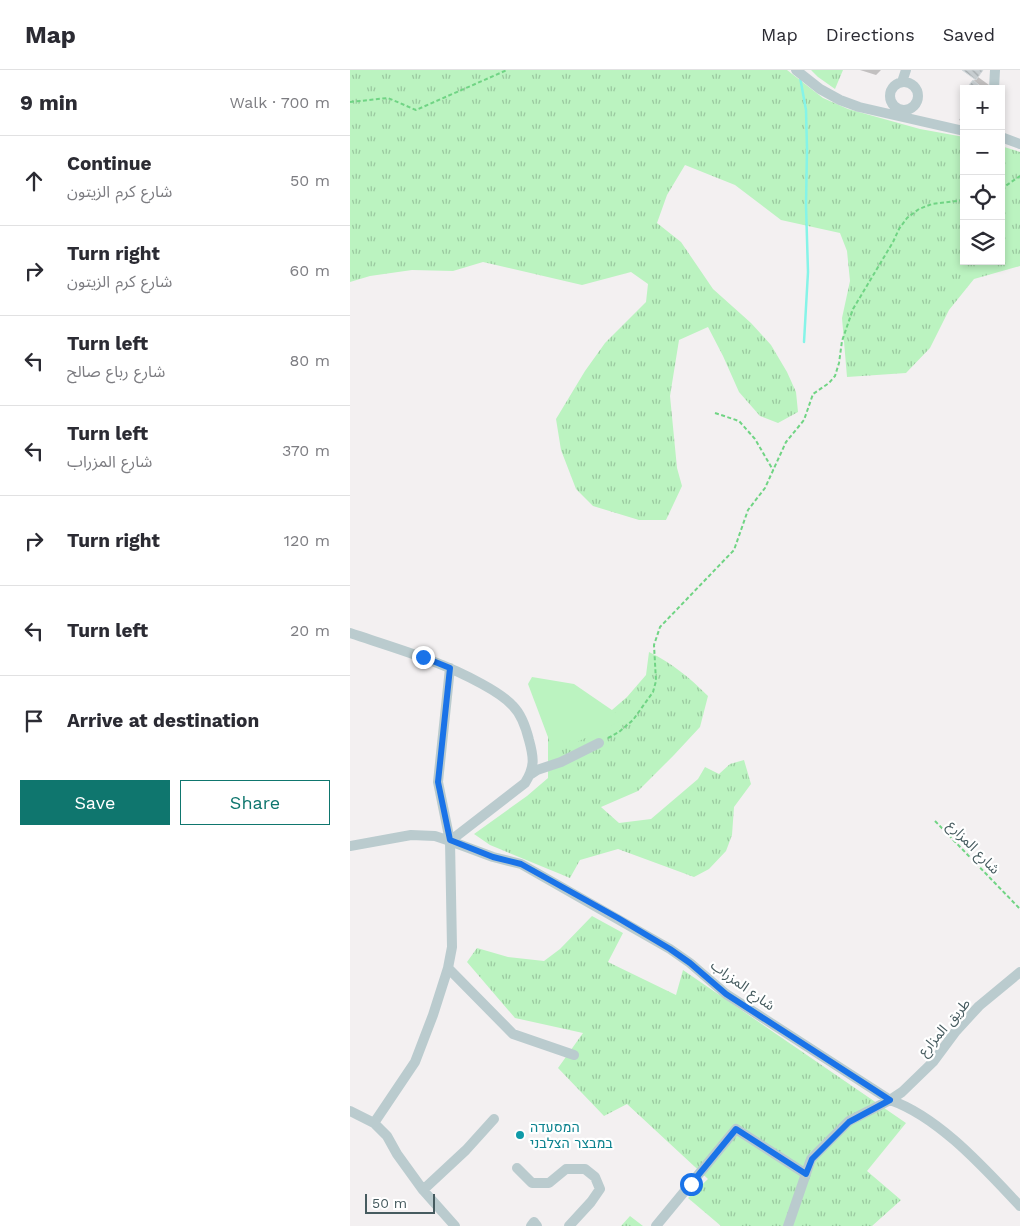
<!DOCTYPE html>
<meta charset="utf-8">
<style>
:root{--surface:#fff;--page:#f2f2f3;--text:#2b2b33;--muted:#7c7c81;--line:#e1e1e2;--accent:#0f766e}
body{margin:0;font-family:"Work Sans","Noto Sans Arabic",Heebo,sans-serif;background:var(--page);color:var(--text)}
.controls{position:absolute;right:15px;top:15px;display:grid;overflow:hidden;border-radius:0px;box-shadow:0 2px 8px #0003}
.controls button{width:45px;height:45px;display:grid;place-items:center;padding:0;border:0;border-bottom:1px solid var(--line);background:var(--surface);color:var(--text);font:25px sans-serif}
.scale{position:absolute;left:15px;bottom:12px;width:70px;box-sizing:border-box;padding-left:5px;border:2px solid #465b5f;border-top:0;font-size:14px;line-height:18px;white-space:nowrap;color:#465b5f;-webkit-text-stroke:4px #fff;paint-order:stroke}
.stop{position:absolute;width:15px;height:15px;margin:-11px;border:4px solid #1a73e8;border-radius:50%;background:#fff}
.stop.end{background:#1a73e8;border-color:#fff;box-shadow:0 1px 5px #0008}
.list{margin:0;padding:0;list-style:none}
h2{display:flex;justify-content:space-between;align-items:center;height:65px;margin:0;padding:0 20px;font-size:21px}
h2 small{font-size:16px;font-weight:400;color:var(--muted)}
.list li{display:grid;grid-template-columns:32px 1fr auto;gap:15px;align-items:center;box-sizing:border-box;height:90px;padding:0 20px;border-top:1px solid var(--line)}
.list b{display:block;font-size:19px;white-space:nowrap}
.list p{margin:0;font-size:16px;white-space:nowrap;color:var(--muted)}
.list em{font-size:16px;font-style:normal;color:var(--muted)}
.actions{display:flex;gap:10px;padding:15px 20px}
.actions a{flex:1;padding:11px 0;border:1px solid var(--accent);border-radius:0px;text-align:center;font-size:18px;color:var(--accent)}
.actions .main{background:var(--accent);color:#fff}
.icon{flex:none;width:28px;height:28px;fill:none;stroke:currentColor;stroke-width:2;stroke-linecap:round;stroke-linejoin:round}
.map{position:relative;flex:none;width:670px;height:1156px;overflow:hidden}
header{display:flex;align-items:center;gap:30px;box-sizing:border-box;height:70px;padding:0 25px;background:var(--surface);border-bottom:1px solid var(--line)}
header strong{font-size:24px}
nav{display:flex;gap:28px;margin-inline-start:auto;font-size:18px}
main{display:flex}
aside{flex:1;background:var(--surface)}
.map>svg:first-child{display:block}
</style>
<header>
<strong>Map</strong>
<nav><a>Map</a><a>Directions</a><a>Saved</a></nav>
</header>
<main>
<aside>
<h2>9 min<small>Walk · 700 m</small></h2>
<ul class="list">
<li><svg class="icon" aria-label="ahead" viewBox="0 0 24 24"><path d="M12 20V5M6 11l6-6 6 6"/></svg><div><b>Continue</b><p>شارع كرم الزيتون</p></div><em>50 m</em></li>
<li><svg class="icon" aria-label="right" viewBox="0 0 24 24"><path d="M7 20v-9h11M14 6l5 5-5 5"/></svg><div><b>Turn right</b><p>شارع كرم الزيتون</p></div><em>60 m</em></li>
<li><svg class="icon" aria-label="left" viewBox="0 0 24 24"><path d="M17 20v-9H6M10 6l-5 5 5 5"/></svg><div><b>Turn left</b><p>شارع رباع صالح</p></div><em>80 m</em></li>
<li><svg class="icon" aria-label="left" viewBox="0 0 24 24"><path d="M17 20v-9H6M10 6l-5 5 5 5"/></svg><div><b>Turn left</b><p>شارع المزراب</p></div><em>370 m</em></li>
<li><svg class="icon" aria-label="right" viewBox="0 0 24 24"><path d="M7 20v-9h11M14 6l5 5-5 5"/></svg><div><b>Turn right</b></div><em>120 m</em></li>
<li><svg class="icon" aria-label="left" viewBox="0 0 24 24"><path d="M17 20v-9H6M10 6l-5 5 5 5"/></svg><div><b>Turn left</b></div><em>20 m</em></li>
<li><svg class="icon" aria-label="arrive" viewBox="0 0 24 24"><path d="M6 21V4h12l-3 4 3 4H6"/></svg><div><b>Arrive at destination</b></div></li>
</ul>
<div class="actions"><a class="main">Save</a><a>Share</a></div>
</aside>
<div class="map">
<svg width="670" height="1156" viewBox="0 0 670 1156">
<defs>
<pattern id="grass-tufts" width="24" height="20" patternUnits="userSpaceOnUse" patternTransform="scale(1.25)"><rect width="24" height="20" fill="#bbf3c0"/><path d="M3 7l-1-3M5 7V3M7 7l1-3M15 17l-1-3M17 17v-4M19 17l1-3" fill="none" stroke="#9ac89f"/></pattern>
<pattern id="building-back-hatch" width="6" height="6" patternUnits="userSpaceOnUse" patternTransform="scale(1.25)"><rect width="6" height="6" fill="#c7cdd0"/><path d="M-1 5l2 2M0 0l6 6M5-1l2 2" fill="none" stroke="#a3a9ac"/></pattern>
</defs>
<rect width="100%" height="100%" fill="#f3f0f1"/>
<!-- grass -->
<path fill="url(#grass-tufts)" d="M0,0H437L473,28L498,39L570,59L614,67V191H651V76L670,82V196L624,209L599,240L580,278L556,303L497,307L492,248L500,211L497,181L490,163L431,150L385,115L335,95L317,125L307,153L331,172L363,219L401,253L421,275L437,302L446,322L448,342L428,353L410,346L389,322L373,286L358,257L329,270L320,326L327,398L332,416L316,450H289L243,436L226,419L211,380L206,349L235,301L255,273L296,232L298,214L281,202L232,215L133,192L103,201L62,200L20,206L0,212Z
M461,0H493L485,19L468,7Z
M299,582C322,593 340,608 358,626L350,657L324,685L288,721L251,737L269,753L301,749L348,709L355,697L369,704L380,694L394,690L401,714L384,737L382,765L376,781L359,799L344,807L268,779L230,790L220,808L140,775L124,764L177,726L198,708V665L255,646L277,627L296,605Z
M242,846L273,863L258,892L326,925L333,900L556,1053L517,1101L551,1130L522,1156H371L338,1128L358,1109L277,1034L254,1046L208,998L233,963L165,948L117,892L127,878L158,887L194,891L210,879Z
M280,1146L293,1156H271Z"/>
<!-- park -->
<path fill="#bbf3c0" d="M182,607L224,614L275,649L204,683L178,614Z"/>
<!-- shadow -->
<path fill="#0003" d="M510,0H531L526,5Z
M614,0H633L628,7L639,15L636,19H618L626,8Z
M614,43V52L609,50Z"/>
<g fill="none" stroke-linecap="round" stroke-linejoin="round">
<!-- stream -->
<path stroke="#85f4e8" stroke-width="2.5" d="M450,7L456,40L457,79L456,135L458,202L454,272"/>
</g>
<!-- building -->
<path fill="url(#building-back-hatch)" stroke="#d3d9dc" d="M612,0H633L626,10Z
M623,10L634,19H616Z"/>
<g fill="none" stroke-linecap="round" stroke-linejoin="round">
<!-- path -->
<path stroke="#70d484" stroke-width="2" stroke-dasharray="4 2.5" stroke-linecap="butt" d="M0,32L38,28L66,40L157,0
M651,119L670,106
M365,343L389,351L405,369L423,400
M258,668L269,662L283,650L303,622L306,611L304,575L310,557L384,480L398,440L415,418L436,372L454,350L463,324L479,313L485,306L489,293L492,271L503,239L543,172L549,159L557,148L569,139L582,134L614,130
M585,751L670,839"/>
<!-- minor -->
<path stroke="#bacbce" stroke-width="10" d="M446,0L470,19L490,30L509,37L614,61
M540 26a14 14 0 1 1 28 0a14 14 0 1 1-28 0Z
M552,12L556,0
M644,19L645,0
M651,67L670,74
M0,563C45,578 91,591 132,614C143,620 155,627 163,636C172,645 176,658 179,670C184,688 185,697 175,713L100,771
M181,704L187,700L211,692L249,673
M0,776L61,765L85,766L100,771L143,787L171,794L320,879L340,893L376,924L540,1030C589,1047 634,1098 670,1136
M98,898L163,964L224,985
M0,1041L24,1053L37,1066L47,1084L73,1120L105,1156
M24,1053L65,992L83,945L98,898L102,877L100,771L88,712L100,598
M167,1098L182,1113H199L216,1099H235L245,1107L250,1119L241,1132L219,1156
M73,1120L116,1080L144,1049
M181,1156L184,1152L187,1156
M306,1156L386,1059L456,1104
M438,1156L461,1089L499,1051L540,1030L552,1022L583,992L606,961L629,936L670,902"/>
</g>
<g fill="none" stroke-linecap="round" stroke-linejoin="round">
<!-- route -->
<path stroke="#1a73e8" stroke-width="6" d="M73,587L100,598L88,712L100,770L143,787L171,794L268,848L320,879L340,893L376,924L540,1030L499,1052L462,1089L456,1104L386,1059L341,1114"/>
</g>
<!-- markers -->
<circle fill="#0f9aa8" stroke="#fff" stroke-width="2" cx="170" cy="1065" r="5"/>
<g text-anchor="middle" stroke-width="4.5" stroke-linejoin="round" paint-order="stroke">
<!-- street labels -->
<g font-size="14" fill="#465b5f" stroke="#fff">
<text transform="translate(624 777) rotate(46)" y="5">شارع المزارع</text>
<text transform="translate(393 915) rotate(36)" y="5">شارع المزراب</text>
<text transform="translate(594 957) rotate(-49)" y="5">طريق المزارع</text>
</g>
<!-- culture labels -->
<g font-size="14" fill="#0d838f" stroke="#fff" text-anchor="start">
<text x="180" y="1062">המסעדה<tspan x="180" dy="16">במבצר הצלבני</tspan></text>
</g>
</g>
</svg>
<div class="controls">
<button>+</button>
<button>−</button>
<button><svg class="icon" aria-label="locate" viewBox="0 0 24 24"><circle cx="12" cy="12" r="6"/><path d="M12 2v4M12 18v4M2 12h4M18 12h4"/></svg></button>
<button><svg class="icon" aria-label="layers" viewBox="0 0 24 24"><path d="M12 4l9 5-9 5-9-5zM3 14l9 5 9-5"/></svg></button>
</div>
<div class="scale">50 m</div>
<div class="stop" style="left:341px;top:1114px"></div>
<div class="stop end" style="left:73px;top:587px"></div>
</div>
</main>
